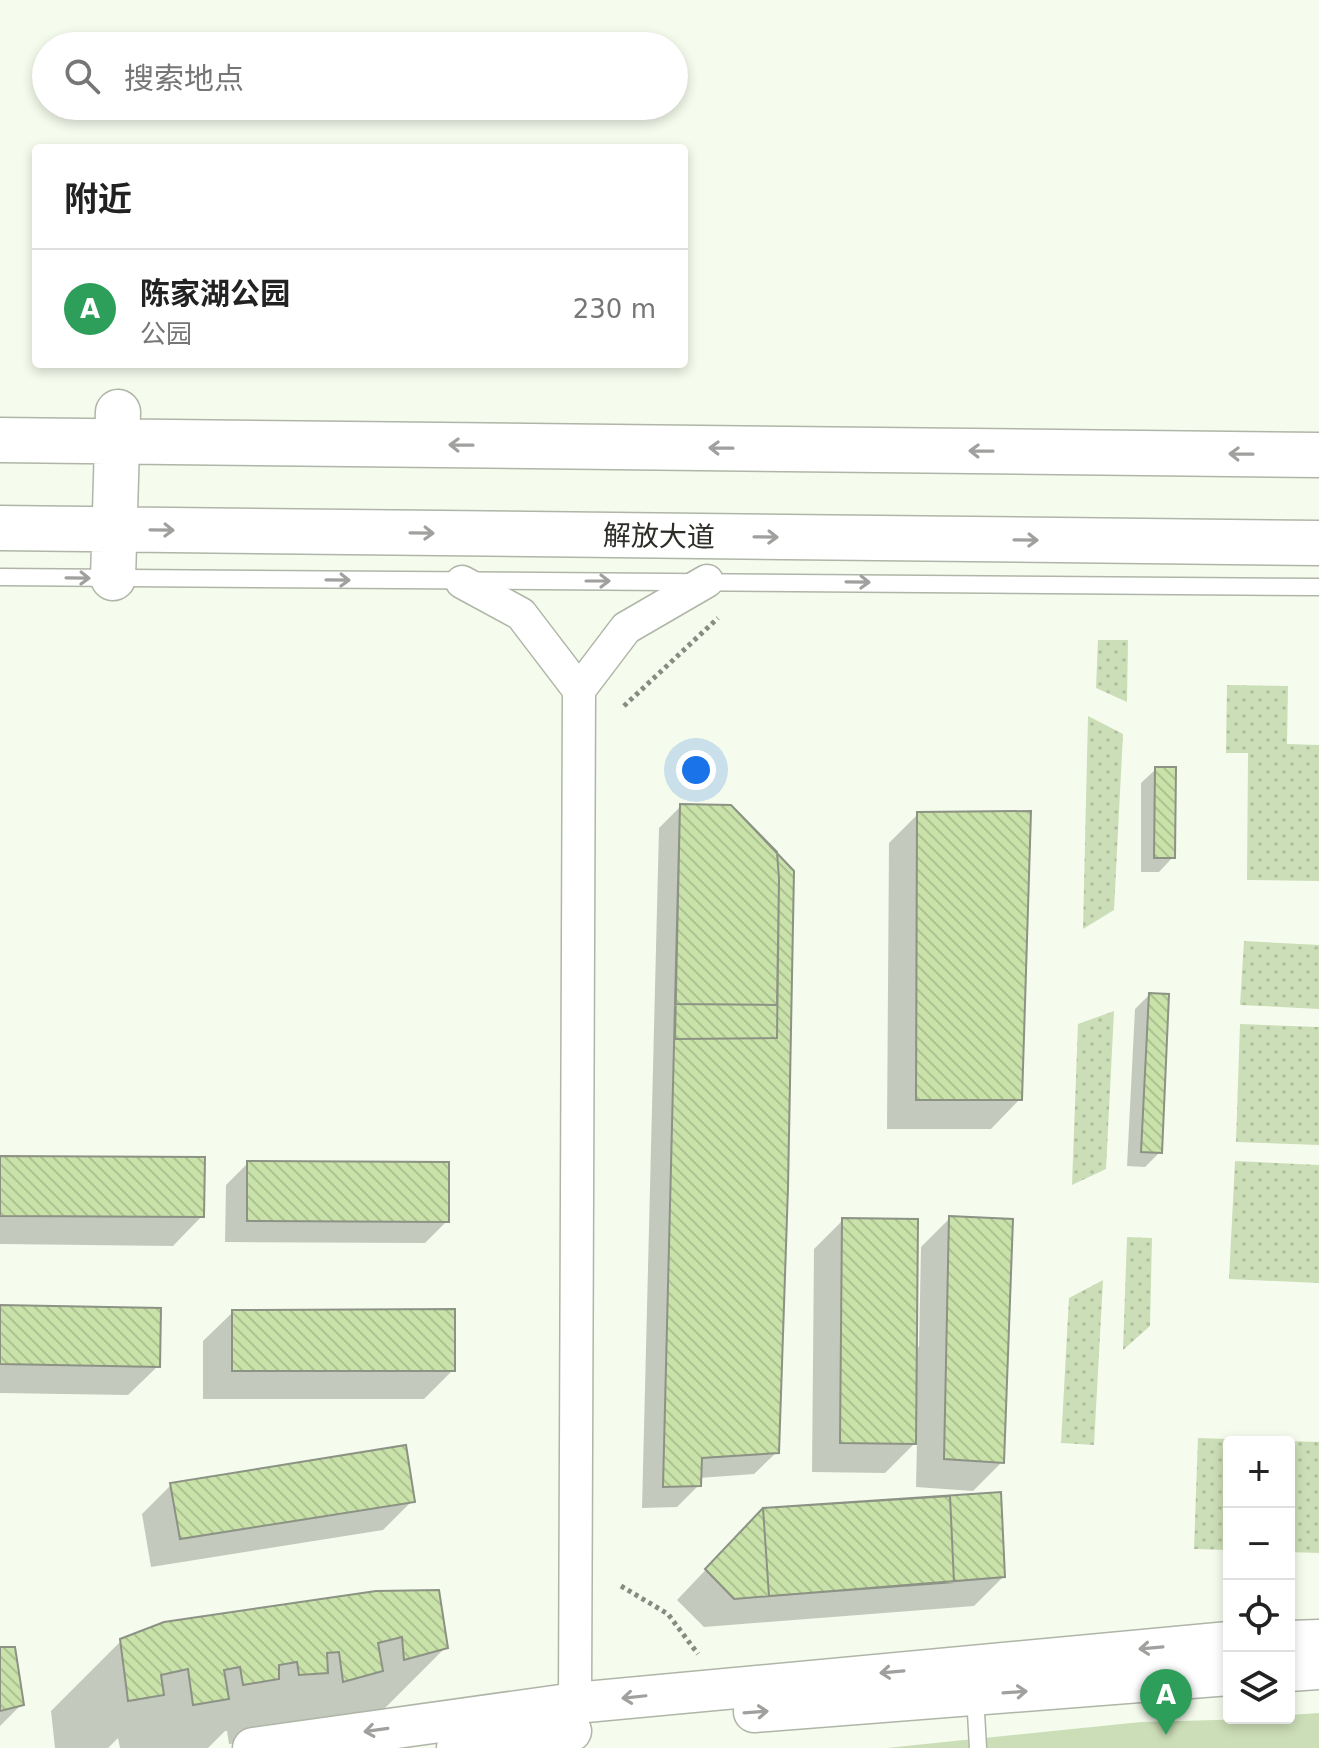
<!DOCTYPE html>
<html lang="zh">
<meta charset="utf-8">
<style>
:root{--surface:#fff;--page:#f2f2f2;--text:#222;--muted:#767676;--line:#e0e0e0;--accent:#db2777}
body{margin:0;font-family:"DejaVu Sans","Noto Sans SC",sans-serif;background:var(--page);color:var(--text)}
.controls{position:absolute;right:24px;bottom:24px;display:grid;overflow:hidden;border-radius:8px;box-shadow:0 4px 12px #0003}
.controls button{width:72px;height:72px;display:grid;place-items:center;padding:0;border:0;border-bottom:2px solid var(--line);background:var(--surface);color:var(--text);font:40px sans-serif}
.you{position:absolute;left:696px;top:770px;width:28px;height:28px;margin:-20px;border:6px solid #fff;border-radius:50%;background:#1a73e8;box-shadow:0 0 0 12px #1a73e833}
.badge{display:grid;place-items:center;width:52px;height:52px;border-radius:50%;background:var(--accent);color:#fff;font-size:26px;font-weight:700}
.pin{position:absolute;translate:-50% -66px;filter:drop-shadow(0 2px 4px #0008)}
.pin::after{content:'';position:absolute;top:42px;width:28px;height:24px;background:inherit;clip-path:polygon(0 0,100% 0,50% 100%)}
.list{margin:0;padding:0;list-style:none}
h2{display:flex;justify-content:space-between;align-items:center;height:104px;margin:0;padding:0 32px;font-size:34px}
h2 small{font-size:26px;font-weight:400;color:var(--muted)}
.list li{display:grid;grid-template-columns:52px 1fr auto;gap:24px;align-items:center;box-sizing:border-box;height:120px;padding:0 32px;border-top:2px solid var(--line)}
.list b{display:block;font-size:30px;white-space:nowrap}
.list p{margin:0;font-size:26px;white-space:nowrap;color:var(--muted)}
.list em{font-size:26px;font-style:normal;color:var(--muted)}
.icon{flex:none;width:44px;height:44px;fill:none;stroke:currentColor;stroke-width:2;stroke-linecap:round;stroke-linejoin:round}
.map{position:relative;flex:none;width:1319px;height:1748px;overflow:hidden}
.search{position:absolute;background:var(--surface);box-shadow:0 4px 12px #0003;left:32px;top:32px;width:656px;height:88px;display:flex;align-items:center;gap:20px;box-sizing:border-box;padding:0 28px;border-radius:44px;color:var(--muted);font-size:30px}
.panel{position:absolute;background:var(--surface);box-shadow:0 4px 12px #0003;left:32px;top:144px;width:656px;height:224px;border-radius:8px}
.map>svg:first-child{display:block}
</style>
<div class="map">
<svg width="1319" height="1748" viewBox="0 0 1319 1748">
<defs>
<pattern id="grass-dots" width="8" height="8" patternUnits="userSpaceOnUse" patternTransform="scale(2)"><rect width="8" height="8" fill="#ccdeb7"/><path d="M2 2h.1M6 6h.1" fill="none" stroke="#afbf9d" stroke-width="1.8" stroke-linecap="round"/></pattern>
<pattern id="building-back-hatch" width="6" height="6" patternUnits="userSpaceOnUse" patternTransform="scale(2)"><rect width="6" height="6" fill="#c9e2a9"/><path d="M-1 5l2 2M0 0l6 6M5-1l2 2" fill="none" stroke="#adc291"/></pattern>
</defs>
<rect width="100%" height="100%" fill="#f5fced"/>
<!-- grass -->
<path fill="url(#grass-dots)" d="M1098,640H1128L1127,702L1096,688Z
M1227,685L1288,686L1287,744L1319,745V881L1247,880L1248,753H1226Z
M1088,716L1123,734L1114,910L1083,929Z
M1244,941L1319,945V1009L1240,1005Z
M1114,1011L1106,1169L1072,1185L1078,1024Z
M1240,1024L1319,1027V1145L1236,1142Z
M1235,1161L1319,1165V1283L1229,1279Z
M1127,1237L1152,1238L1150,1326L1123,1350Z
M1103,1280L1094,1445L1061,1443L1069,1298Z
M1198,1438L1319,1442V1553L1289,1552V1442H1229V1550L1194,1549Z"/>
<!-- park -->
<path fill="#ccdeb7" d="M1319,1713V1748H886L1141,1722L1289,1718V1715Z"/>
<!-- shadow -->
<path fill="#0003" d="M1156,769L1173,857L1159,872H1141V783Z
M681,806L777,1452L754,1474L699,1478V1485L677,1507L642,1508L659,828Z
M918,814L1020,1099L991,1129H887L889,843Z
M1149,995L1160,1152L1145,1167L1127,1166L1135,1009Z
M0,1158L202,1216L173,1246L0,1244Z
M248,1163L447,1221L425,1243L225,1242L226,1185Z
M950,1218L1002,1462L973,1491L916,1487L917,1441L885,1473L812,1472L814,1249L843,1220L915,1347H919L921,1247Z
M0,1307L158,1366L128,1395L0,1393Z
M233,1312L453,1370L424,1399H203V1341Z
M171,1485L412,1501L383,1530L151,1567L142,1514Z
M734,1540L1003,1577L974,1606L704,1627L677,1600Z
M376,1593L446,1647L376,1717L256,1742L229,1744L227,1731H225L208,1748H120L118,1738L108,1748H55L51,1711L121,1641Z
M0,1649L22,1704L0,1726Z"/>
<!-- building -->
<path fill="url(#building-back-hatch)" stroke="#8c9284" stroke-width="2" d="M1155,767H1176L1175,858H1154Z
M680,804L731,805L794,871L788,1187L779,1453L702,1458L701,1486L663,1487Z
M680,804L731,805L777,852L779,879L777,1038L675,1039Z
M680,804L731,805L777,852L779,879L777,1005L675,1004Z
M1031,811L1022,1100H916L917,812Z
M1149,993L1169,994L1162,1153L1141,1152Z
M0,1156L205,1157L204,1217L0,1216Z
M247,1161L449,1162V1222L247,1221Z
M949,1216L1013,1219L1004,1463L944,1459Z
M842,1218L918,1219L916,1444L840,1443Z
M0,1305L161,1308L160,1367L0,1364Z
M455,1309V1371H232V1310Z
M406,1445L415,1502L180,1539L170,1483Z
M1001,1492L1005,1577L734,1599L705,1569L763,1508Z
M950,1496L954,1582L769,1596L763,1508Z
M439,1590L448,1648L404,1660L402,1637L378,1643L383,1671L343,1682L339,1652L327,1653L328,1673L299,1675L297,1662L279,1665V1679L243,1685L240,1667L224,1670L229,1699L193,1705L188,1669L161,1675L164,1695L128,1701L120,1639L164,1622L376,1591Z
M0,1647H15L24,1705L0,1711Z"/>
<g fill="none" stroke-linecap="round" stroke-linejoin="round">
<!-- service casing -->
<g stroke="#afb6a7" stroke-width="19">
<path id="service" d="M0,577L1319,587
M975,1695L978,1748"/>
</g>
<!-- minor casing -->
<g stroke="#afb6a7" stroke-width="35">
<path id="minor" d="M462,582L521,614L579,690
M575,1703L579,690L626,628L707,581"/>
</g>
<!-- tertiary casing -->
<g stroke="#afb6a7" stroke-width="43">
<path id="tertiary" d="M1289,1641L1319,1640
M1289,1671L1319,1669
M754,1712L1229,1675
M253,1748L575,1703L1229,1642
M457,1748L571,1731"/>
</g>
<!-- secondary casing -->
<g stroke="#afb6a7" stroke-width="47">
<path id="secondary" d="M0,440L1319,455
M0,528L1319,543
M113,578L118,412"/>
</g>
<!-- path -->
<path stroke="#878c82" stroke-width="5" stroke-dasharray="4 4" stroke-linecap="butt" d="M624,706L718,618
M621,1586L668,1614L698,1654"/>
<!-- service -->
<use href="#service" stroke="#fff" stroke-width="16"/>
<!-- minor -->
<use href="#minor" stroke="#fff" stroke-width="32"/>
<!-- tertiary -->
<use href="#tertiary" stroke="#fff" stroke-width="40"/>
<!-- secondary -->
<use href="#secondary" stroke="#fff" stroke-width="44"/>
</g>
<!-- one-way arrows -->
<defs><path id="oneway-shaft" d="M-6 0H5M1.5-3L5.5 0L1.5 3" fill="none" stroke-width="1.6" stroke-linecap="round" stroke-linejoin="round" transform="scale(2)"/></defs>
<g stroke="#a0a09e">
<use href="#oneway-shaft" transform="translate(461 445) rotate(-179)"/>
<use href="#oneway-shaft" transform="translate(721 448) rotate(-179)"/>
<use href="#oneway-shaft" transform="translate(981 451) rotate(-179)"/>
<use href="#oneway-shaft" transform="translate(1241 454) rotate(-179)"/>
<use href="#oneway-shaft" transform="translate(162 530) rotate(1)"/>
<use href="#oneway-shaft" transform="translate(422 533) rotate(1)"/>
<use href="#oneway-shaft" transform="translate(766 537) rotate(1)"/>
<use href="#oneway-shaft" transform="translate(1026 540) rotate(1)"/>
<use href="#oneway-shaft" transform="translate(78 578) rotate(1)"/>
<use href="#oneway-shaft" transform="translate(338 580) rotate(1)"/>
<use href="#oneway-shaft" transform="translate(598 581)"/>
<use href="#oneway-shaft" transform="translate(858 582) rotate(1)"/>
<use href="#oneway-shaft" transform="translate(1151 1648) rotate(175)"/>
<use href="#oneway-shaft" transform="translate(892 1672) rotate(175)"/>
<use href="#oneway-shaft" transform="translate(1015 1692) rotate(-4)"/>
<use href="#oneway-shaft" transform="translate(634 1697) rotate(174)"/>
<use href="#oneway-shaft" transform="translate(756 1712) rotate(-4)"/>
<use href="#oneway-shaft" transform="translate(376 1730) rotate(172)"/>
</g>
<g text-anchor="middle" stroke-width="6" stroke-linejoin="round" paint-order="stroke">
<!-- street labels -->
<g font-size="28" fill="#2b2d27" stroke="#fff">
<text transform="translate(659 536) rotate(1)" y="10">解放大道</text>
</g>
</g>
</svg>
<div class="controls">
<button>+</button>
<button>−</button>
<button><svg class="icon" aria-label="locate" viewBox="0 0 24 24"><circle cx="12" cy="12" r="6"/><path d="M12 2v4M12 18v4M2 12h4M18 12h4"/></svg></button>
<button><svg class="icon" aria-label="layers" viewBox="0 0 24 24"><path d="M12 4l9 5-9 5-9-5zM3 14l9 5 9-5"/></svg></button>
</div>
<div class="you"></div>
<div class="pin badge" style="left:1166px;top:1735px;background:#2e9e5b">A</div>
<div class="search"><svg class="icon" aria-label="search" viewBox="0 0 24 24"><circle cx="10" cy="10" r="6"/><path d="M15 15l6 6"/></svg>搜索地点</div>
<section class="panel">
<h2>附近<small></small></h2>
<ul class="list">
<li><span class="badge" style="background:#2e9e5b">A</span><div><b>陈家湖公园</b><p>公园</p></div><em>230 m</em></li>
</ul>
</section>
</div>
